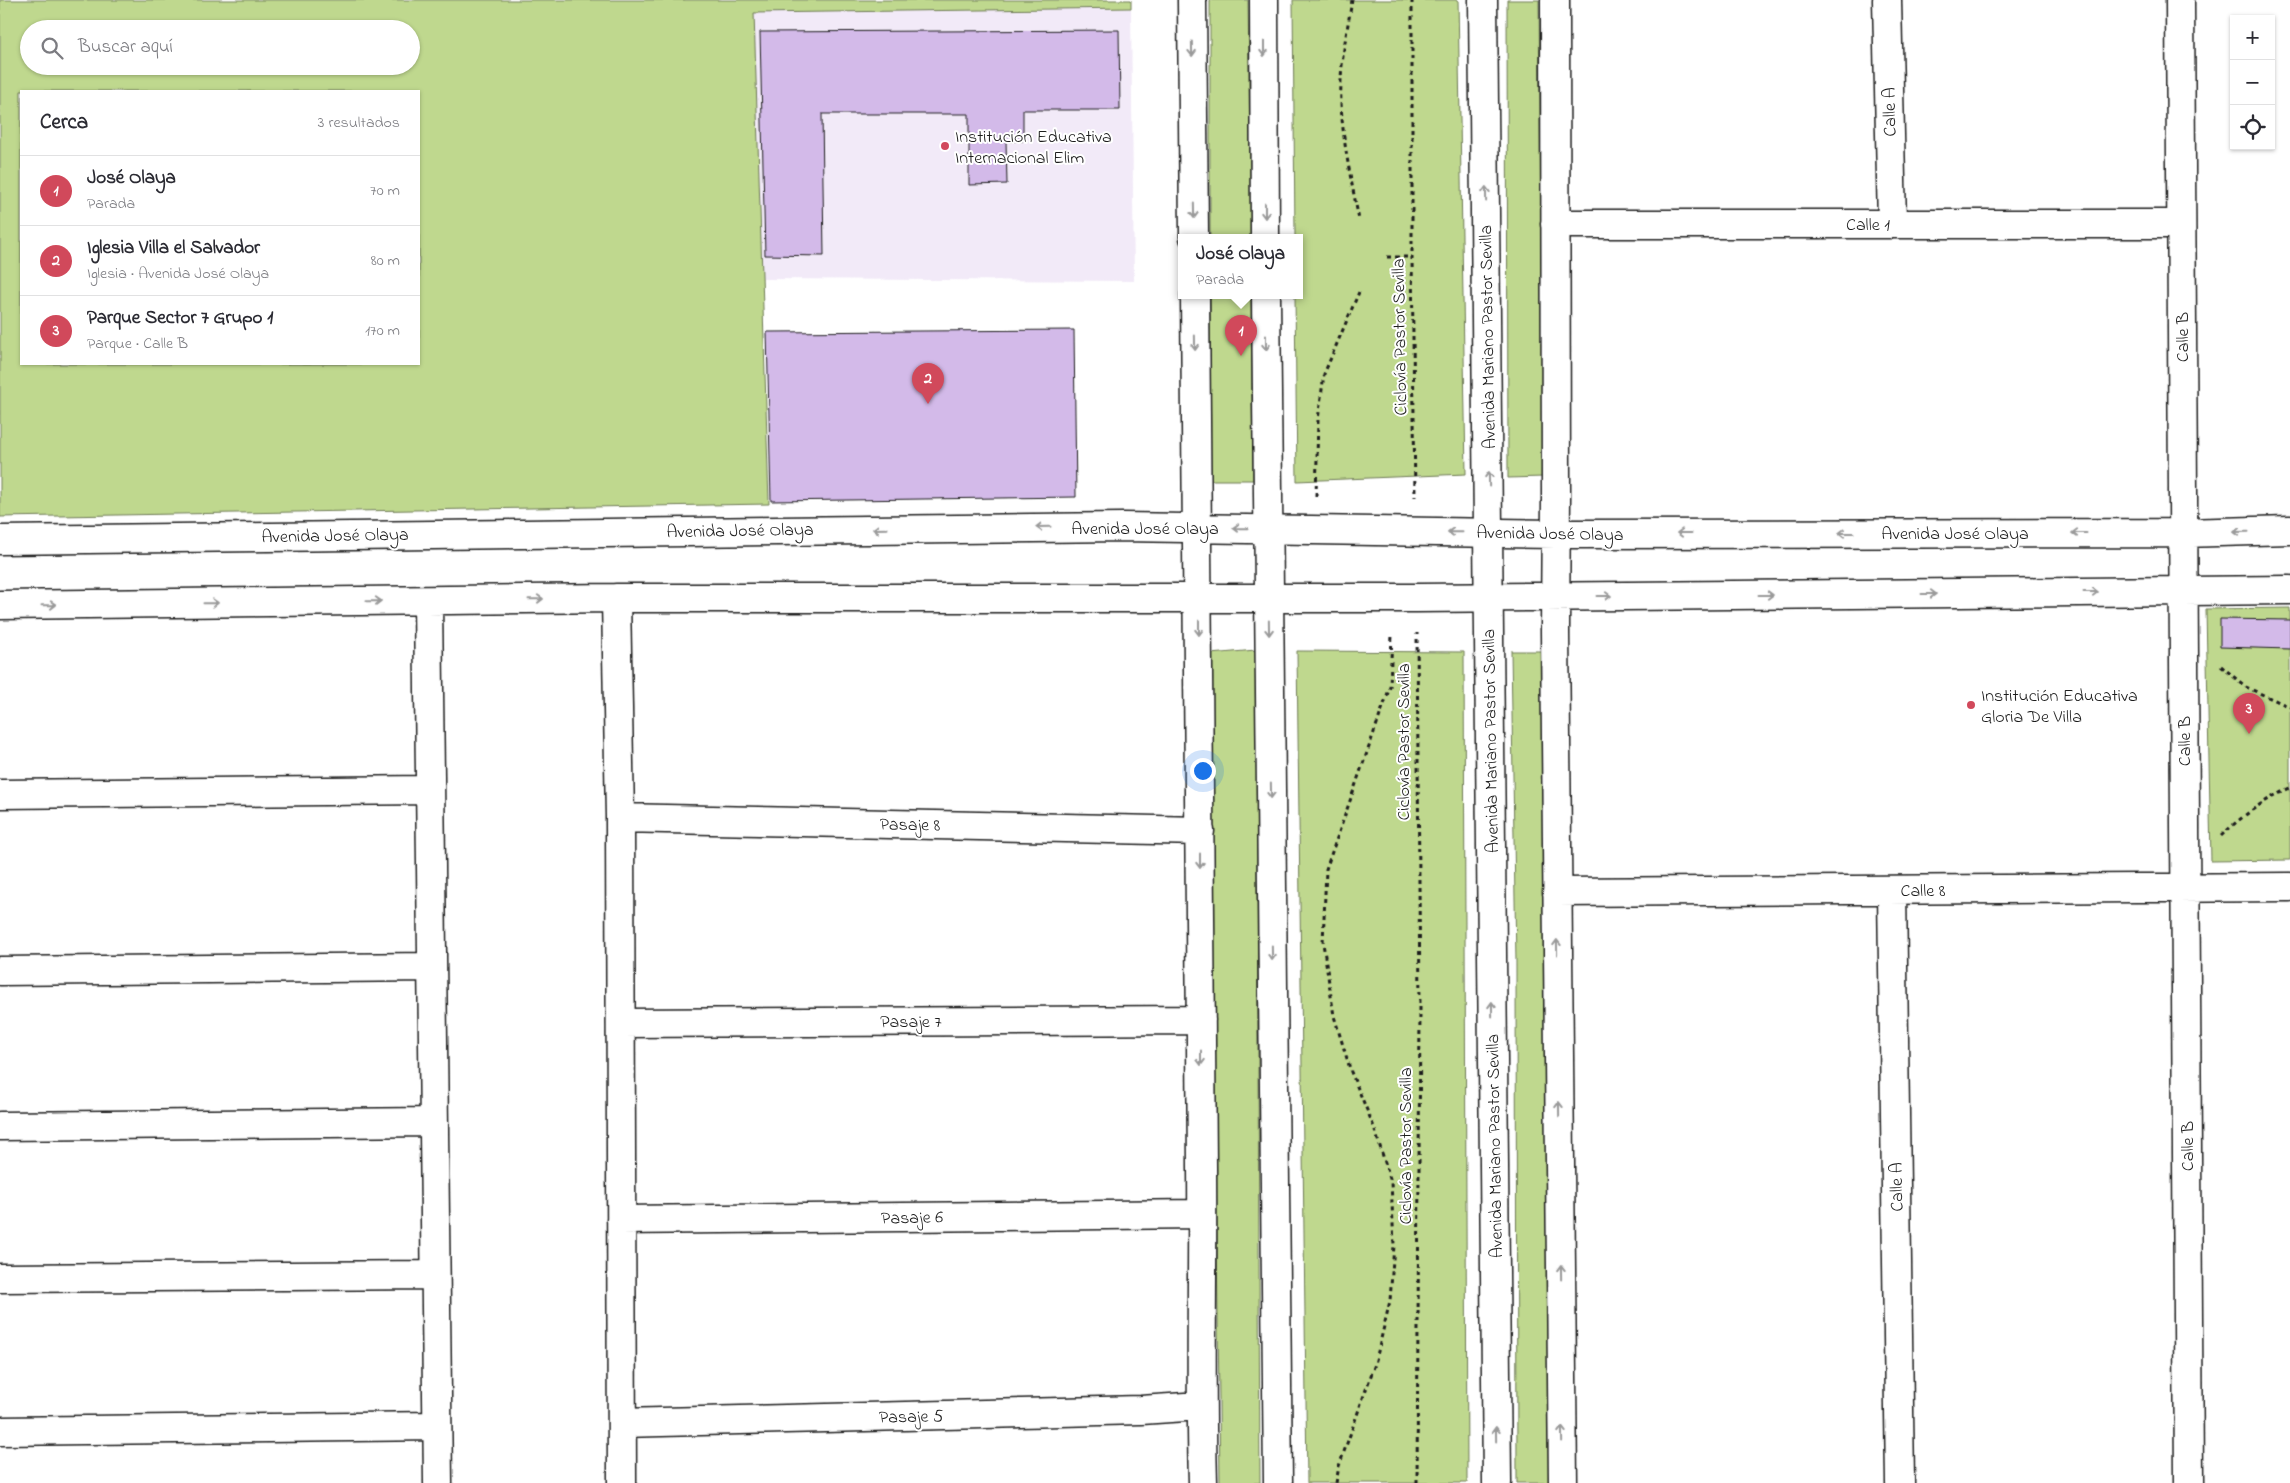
<!DOCTYPE html>
<html lang="es">
<meta charset="utf-8">
<style>
:root{--surface:#fff;--page:#f7f7f7;--text:#2b2b33;--muted:#7c7c81;--line:#e1e1e2;--accent:#d1495b}
body{margin:0;font-family:"Indie Flower",sans-serif;background:var(--page);color:var(--text)}
.controls{position:absolute;right:15px;top:15px;display:grid;overflow:hidden;border-radius:0px;box-shadow:0 1px 4px #0004}
.controls button{width:45px;height:45px;display:grid;place-items:center;padding:0;border:0;border-bottom:1px solid var(--line);background:var(--surface);color:var(--text);font:25px sans-serif}
.you{position:absolute;left:1202px;top:770px;width:18px;height:18px;margin:-12px;border:4px solid #fff;border-radius:50%;background:#1a73e8;box-shadow:0 0 0 8px #1a73e833}
.badge{display:grid;place-items:center;width:32px;height:32px;border-radius:50%;background:var(--accent);color:#fff;font-size:16px;font-weight:700}
.pin{position:absolute;translate:-50% -41px;filter:drop-shadow(0 1px 2px #0008)}
.pin::after{content:'';position:absolute;top:26px;width:18px;height:15px;background:inherit;clip-path:polygon(0 0,100% 0,50% 100%)}
.popup{position:absolute;left:1178px;top:234px;width:125px;height:65px;box-sizing:border-box;display:grid;place-content:center;border-radius:0px;background:var(--surface);filter:drop-shadow(0 1px 4px #0005);font-size:16px;white-space:nowrap;color:var(--muted)}
.popup b{font-size:19px;color:var(--text)}
.popup::after{content:'';position:absolute;left:50%;top:100%;margin-left:-10px;border:10px solid transparent;border-top-color:var(--surface)}
.list{margin:0;padding:0;list-style:none}
h2{display:flex;justify-content:space-between;align-items:center;height:65px;margin:0;padding:0 20px;font-size:21px}
h2 small{font-size:16px;font-weight:400;color:var(--muted)}
.list li{display:grid;grid-template-columns:32px 1fr auto;gap:15px;align-items:center;box-sizing:border-box;height:70px;padding:0 20px;border-top:1px solid var(--line)}
.list b{display:block;font-size:19px;white-space:nowrap}
.list p{margin:0;font-size:16px;white-space:nowrap;color:var(--muted)}
.list em{font-size:16px;font-style:normal;color:var(--muted)}
.icon{flex:none;width:28px;height:28px;fill:none;stroke:currentColor;stroke-width:2;stroke-linecap:round;stroke-linejoin:round}
.map{position:relative;flex:none;width:2290px;height:1483px;overflow:hidden}
.search{position:absolute;background:var(--surface);box-shadow:0 1px 4px #0004;left:20px;top:20px;width:400px;height:55px;display:flex;align-items:center;gap:12px;box-sizing:border-box;padding:0 18px;border-radius:28px;color:var(--muted);font-size:19px}
.panel{position:absolute;background:var(--surface);box-shadow:0 1px 4px #0004;left:20px;top:90px;width:400px;height:275px;border-radius:0px}
.map>svg:first-child{display:block}
</style>
<div class="map">
<svg width="2290" height="1483" viewBox="0 0 2290 1483">
<rect width="100%" height="100%" fill="#fff"/>
<filter id="ink" filterUnits="userSpaceOnUse"><feTurbulence type="fractalNoise" baseFrequency=".02" numOctaves="2"/><feDisplacementMap in="SourceGraphic" scale="10" xChannelSelector="R" yChannelSelector="G"/><feConvolveMatrix kernelMatrix="1 2 1 2 8 2 1 2 1" color-interpolation-filters="sRGB"/></filter>
<g filter="url(#ink)">
<!-- built -->
<path fill="#f2eaf8" d="M1131,8L1134,281L762,279L753,13Z"/>
<!-- green -->
<path fill="#bfd88e" stroke="#6e7a55" fill-rule="evenodd" d="M0,0H1131V8L754,13L769,504L0,517ZM29,29H411V66H29ZM419,91V364H21V91Z
M1210,0H1248L1251,237H1210Z
M1293,0H1458L1466,474L1297,481L1295,295H1300V237H1295Z
M1507,0H1539L1543,477L1508,478Z
M1210,295H1251L1253,480H1210Z
M2290,608V860L2211,861L2206,609Z
M1256,650L1260,1483H1220L1210,654Z
M1297,651L1464,652L1467,1483H1307Z
M1511,651H1547L1554,1483H1517L1516,962Z"/>
<!-- building -->
<path fill="#d3bae9" stroke="#1c1c1c" d="M1119,30L1120,110H1023V141H1006L1007,184L969,185V114H822L824,256L765,255L760,32Z
M1074,330L1076,497L771,501L767,332Z
M2220,619L2290,620V649L2220,647Z"/>
<g fill="none" stroke-linecap="round" stroke-linejoin="round">
<!-- street casing -->
<g stroke="#1c1c1c" stroke-width="31">
<path id="street" d="M1192,0L1194,237
M1555,0L1556,496L1555,631L1563,1483
M1887,0L1892,224
M2180,0L2189,1483
M1555,224H2181
M1195,295C1198,585 1200,876 1202,1167C1203,1272 1200,1377 1203,1483
M0,540L1123,527L1556,534L2183,533L2290,530
M616,598L620,818L622,1483
M428,601L438,1483
M0,605L616,598H1417L2290,590
M0,794L430,790
M620,818L1200,831
M1892,891L1900,1483
M1557,892L2290,887
M0,971L432,967
M621,1023L1201,1020
M0,1126L434,1122
M621,1220L1202,1214
M0,1278L435,1275
M622,1423L1141,1410L1200,1406
M0,1431L437,1426"/>
</g>
<!-- secondary casing -->
<g stroke="#1c1c1c" stroke-width="31">
<path id="secondary" d="M1264,0L1265,237
M1483,0L1497,1483
M1266,295L1278,1483"/>
</g>
<!-- path -->
<path stroke="#1c1c1c" stroke-width="3" stroke-dasharray="4 4" stroke-linecap="butt" d="M1352,0C1348,26 1342,53 1341,80C1339,126 1350,174 1359,220
M1412,0V257L1415,497
M1387,257H1412
M1316,496L1318,420L1324,374L1359,292
M2221,666L2246,687L2290,707
M2221,836C2242,816 2264,800 2290,788
M1336,1483L1339,1466L1375,1364L1390,1301L1394,1245L1391,1182L1374,1127L1351,1072L1334,1016L1323,943L1326,869L1390,687L1392,634
M1417,1483L1420,1008L1417,633"/>
<!-- street -->
<use href="#street" stroke="#fff" stroke-width="28"/>
<!-- secondary -->
<use href="#secondary" stroke="#fff" stroke-width="28"/>
</g>
<!-- one-way arrows -->
<defs><path id="oneway-shaft" d="M-6 0H5M1.5-3L5.5 0L1.5 3" fill="none" stroke-width="1.6" stroke-linecap="round" stroke-linejoin="round" transform="scale(1.25)"/></defs>
<g stroke="#999">
<use href="#oneway-shaft" transform="translate(1192 49) rotate(89)"/>
<use href="#oneway-shaft" transform="translate(1264 49) rotate(90)"/>
<use href="#oneway-shaft" transform="translate(1486 194) rotate(-91)"/>
<use href="#oneway-shaft" transform="translate(1194 211) rotate(89)"/>
<use href="#oneway-shaft" transform="translate(1265 211) rotate(90)"/>
<use href="#oneway-shaft" transform="translate(1195 343) rotate(89)"/>
<use href="#oneway-shaft" transform="translate(1266 343) rotate(90)"/>
<use href="#oneway-shaft" transform="translate(1489 479) rotate(-91)"/>
<use href="#oneway-shaft" transform="translate(1043 527) rotate(179)"/>
<use href="#oneway-shaft" transform="translate(1240 528) rotate(-179)"/>
<use href="#oneway-shaft" transform="translate(880 529) rotate(179)"/>
<use href="#oneway-shaft" transform="translate(1455 532) rotate(-179)"/>
<use href="#oneway-shaft" transform="translate(2241 532) rotate(179)"/>
<use href="#oneway-shaft" transform="translate(1684 533) rotate(180)"/>
<use href="#oneway-shaft" transform="translate(1846 533) rotate(180)"/>
<use href="#oneway-shaft" transform="translate(2079 533) rotate(180)"/>
<use href="#oneway-shaft" transform="translate(2091 592)"/>
<use href="#oneway-shaft" transform="translate(1929 594)"/>
<use href="#oneway-shaft" transform="translate(1766 595)"/>
<use href="#oneway-shaft" transform="translate(1604 596)"/>
<use href="#oneway-shaft" transform="translate(536 599) rotate(-1)"/>
<use href="#oneway-shaft" transform="translate(374 601) rotate(-1)"/>
<use href="#oneway-shaft" transform="translate(211 603) rotate(-1)"/>
<use href="#oneway-shaft" transform="translate(49 605) rotate(-1)"/>
<use href="#oneway-shaft" transform="translate(1199 628) rotate(90)"/>
<use href="#oneway-shaft" transform="translate(1269 628) rotate(89)"/>
<use href="#oneway-shaft" transform="translate(1271 791) rotate(89)"/>
<use href="#oneway-shaft" transform="translate(1200 861) rotate(90)"/>
<use href="#oneway-shaft" transform="translate(1557 947) rotate(-91)"/>
<use href="#oneway-shaft" transform="translate(1272 953) rotate(89)"/>
<use href="#oneway-shaft" transform="translate(1492 1009) rotate(-91)"/>
<use href="#oneway-shaft" transform="translate(1201 1058) rotate(90)"/>
<use href="#oneway-shaft" transform="translate(1559 1109) rotate(-91)"/>
<use href="#oneway-shaft" transform="translate(1561 1272) rotate(-91)"/>
<use href="#oneway-shaft" transform="translate(1496 1434) rotate(-91)"/>
<use href="#oneway-shaft" transform="translate(1562 1434) rotate(-91)"/>
</g>
</g>
<!-- markers -->
<g fill="#d1495b" stroke="#fff" stroke-width="2">
<circle cx="945" cy="146" r="5"/>
<circle cx="1971" cy="705" r="5"/>
</g>
<g text-anchor="middle" stroke-width="4" stroke-linejoin="round" paint-order="stroke">
<!-- street labels -->
<g font-size="18" fill="#1c1c1c" stroke="#fff">
<text transform="translate(1889 112) rotate(-91)" y="6">Calle A</text>
<text x="1868" y="230">Calle 1</text>
<text transform="translate(1399 337) rotate(-91)" y="6">Ciclovía Pastor Sevilla</text>
<text transform="translate(1487 337) rotate(-91)" y="6">Avenida Mariano Pastor Sevilla</text>
<text transform="translate(2182 337) rotate(-90)" y="6">Calle B</text>
<text x="1145" y="534">Avenida José Olaya</text>
<text transform="translate(740 530) rotate(-1)" y="6">Avenida José Olaya</text>
<text transform="translate(1550 533) rotate(1)" y="6">Avenida José Olaya</text>
<text x="1955" y="539">Avenida José Olaya</text>
<text transform="translate(335 535) rotate(-1)" y="6">Avenida José Olaya</text>
<text transform="translate(1490 741) rotate(-91)" y="6">Avenida Mariano Pastor Sevilla</text>
<text transform="translate(2184 741) rotate(-90)" y="6">Calle B</text>
<text transform="translate(1403 742) rotate(-90)" y="6">Ciclovía Pastor Sevilla</text>
<text transform="translate(910 824) rotate(1)" y="6">Pasaje 8</text>
<text x="1923" y="896">Calle 8</text>
<text x="911" y="1027">Pasaje 7</text>
<text transform="translate(1405 1146) rotate(-90)" y="6">Ciclovía Pastor Sevilla</text>
<text transform="translate(1494 1146) rotate(-91)" y="6">Avenida Mariano Pastor Sevilla</text>
<text transform="translate(2187 1146) rotate(-90)" y="6">Calle B</text>
<text transform="translate(1896 1187) rotate(-91)" y="6">Calle A</text>
<text transform="translate(912 1217) rotate(-1)" y="6">Pasaje 6</text>
<text transform="translate(911 1416) rotate(-1)" y="6">Pasaje 5</text>
</g>
<!-- poi labels -->
<g font-size="18" fill="#1c1c1c" stroke="#fff" text-anchor="start">
<text x="955" y="142">Institución Educativa<tspan x="955" dy="21">Internacional Elim</tspan></text>
<text x="1981" y="701">Institución Educativa<tspan x="1981" dy="21">Gloria De Villa</tspan></text>
</g>
</g>
</svg>
<div class="controls">
<button>+</button>
<button>−</button>
<button><svg class="icon" aria-label="locate" viewBox="0 0 24 24"><circle cx="12" cy="12" r="6"/><path d="M12 2v4M12 18v4M2 12h4M18 12h4"/></svg></button>
</div>
<div class="you"></div>
<div class="pin badge" style="left:1241px;top:356px">1</div>
<div class="popup"><b>José Olaya</b>Parada</div>
<div class="pin badge" style="left:928px;top:404px">2</div>
<div class="pin badge" style="left:2249px;top:734px">3</div>
<div class="search"><svg class="icon" aria-label="search" viewBox="0 0 24 24"><circle cx="10" cy="10" r="6"/><path d="M15 15l6 6"/></svg>Buscar aquí</div>
<section class="panel">
<h2>Cerca<small>3 resultados</small></h2>
<ul class="list">
<li><span class="badge">1</span><div><b>José Olaya</b><p>Parada</p></div><em>70 m</em></li>
<li><span class="badge">2</span><div><b>Iglesia Villa el Salvador</b><p>Iglesia · Avenida José Olaya</p></div><em>80 m</em></li>
<li><span class="badge">3</span><div><b>Parque Sector 7 Grupo 1</b><p>Parque · Calle B</p></div><em>170 m</em></li>
</ul>
</section>
</div>
